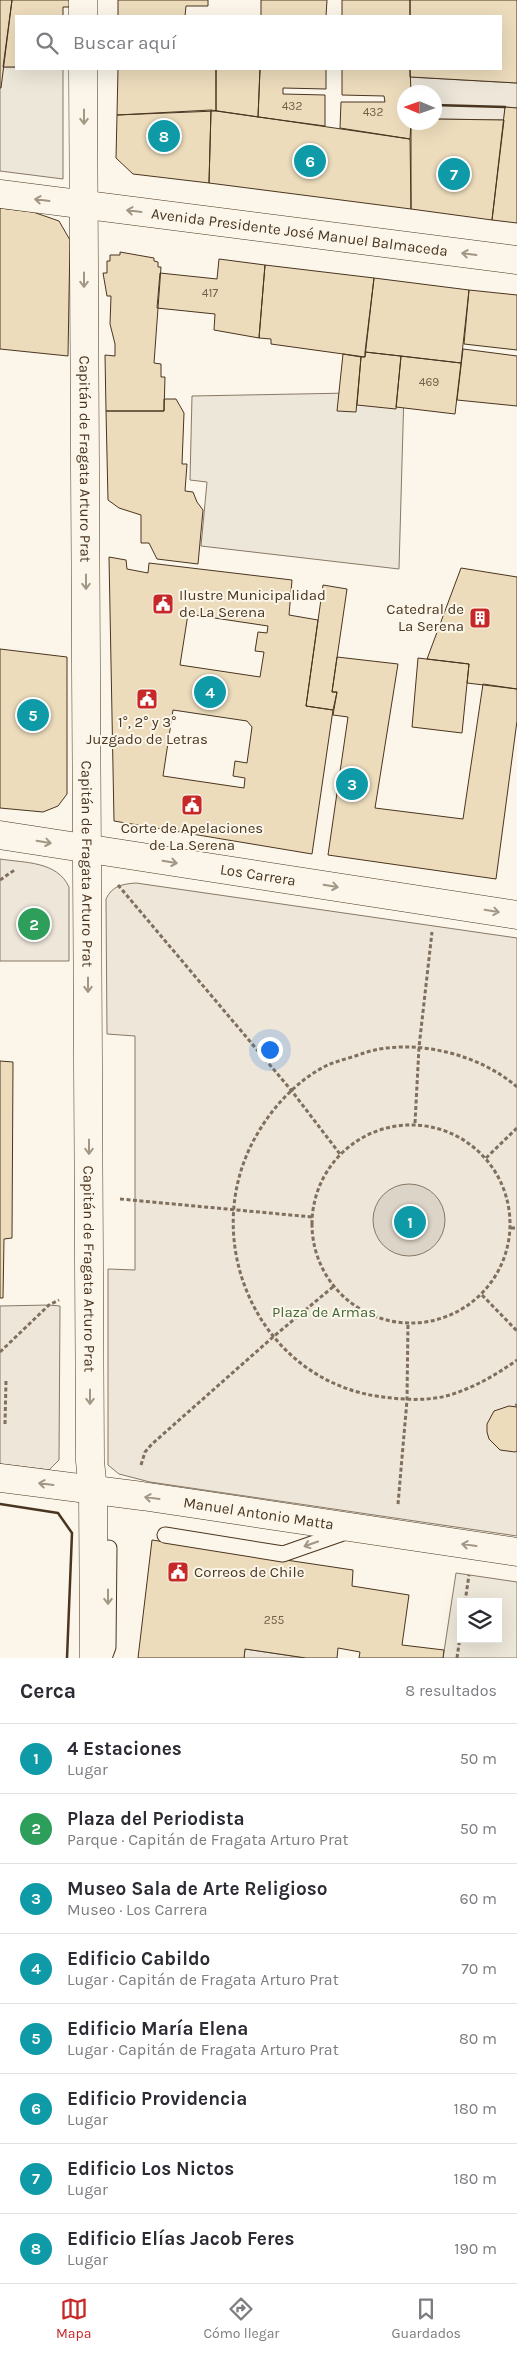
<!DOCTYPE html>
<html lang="es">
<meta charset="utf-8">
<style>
:root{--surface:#fff;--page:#f2f2f3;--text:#2b2b33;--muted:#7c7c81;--line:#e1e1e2;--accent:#c62828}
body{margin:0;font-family:Karla,sans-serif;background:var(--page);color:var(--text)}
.controls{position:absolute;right:15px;bottom:15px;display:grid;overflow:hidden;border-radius:0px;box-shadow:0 5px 20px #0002}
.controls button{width:45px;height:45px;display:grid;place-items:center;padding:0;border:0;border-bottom:1px solid var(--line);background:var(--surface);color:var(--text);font:25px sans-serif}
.compass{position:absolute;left:397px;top:85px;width:45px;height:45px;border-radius:50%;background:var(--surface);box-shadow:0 5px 20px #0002;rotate:272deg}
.you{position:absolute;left:269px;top:1049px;width:18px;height:18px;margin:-12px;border:4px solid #fff;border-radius:50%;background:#1a73e8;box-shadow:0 0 0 8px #1a73e833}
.badge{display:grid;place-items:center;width:32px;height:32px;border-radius:50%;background:var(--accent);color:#fff;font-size:16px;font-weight:700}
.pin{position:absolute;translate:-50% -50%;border:2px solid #fff;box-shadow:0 1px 5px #0006}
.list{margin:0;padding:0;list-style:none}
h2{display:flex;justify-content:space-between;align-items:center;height:65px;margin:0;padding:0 20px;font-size:21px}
h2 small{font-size:16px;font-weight:400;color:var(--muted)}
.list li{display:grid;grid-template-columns:32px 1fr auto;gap:15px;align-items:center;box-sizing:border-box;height:70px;padding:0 20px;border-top:1px solid var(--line)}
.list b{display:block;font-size:19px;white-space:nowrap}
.list p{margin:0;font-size:16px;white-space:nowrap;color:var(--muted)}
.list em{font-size:16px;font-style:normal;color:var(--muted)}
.icon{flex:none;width:28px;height:28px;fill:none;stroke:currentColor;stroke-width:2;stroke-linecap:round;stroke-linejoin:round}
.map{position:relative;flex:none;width:517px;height:1658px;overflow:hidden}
.search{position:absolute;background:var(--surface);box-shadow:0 5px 20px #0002;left:15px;right:15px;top:15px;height:55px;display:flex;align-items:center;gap:12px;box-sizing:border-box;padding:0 18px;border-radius:0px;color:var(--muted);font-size:19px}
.sheet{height:625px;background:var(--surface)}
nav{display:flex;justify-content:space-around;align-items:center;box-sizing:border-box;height:70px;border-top:1px solid var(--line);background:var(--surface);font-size:14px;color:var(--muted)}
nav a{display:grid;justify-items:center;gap:2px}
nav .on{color:var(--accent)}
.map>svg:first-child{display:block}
</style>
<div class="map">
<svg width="517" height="1658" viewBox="0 0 517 1658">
<rect width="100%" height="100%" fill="#fbf6e9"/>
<!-- green -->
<path fill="#ede6d9" stroke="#887966" d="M410,77L517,83V108L505,107L504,120L435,119L434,92H411Z
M0,859C25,863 57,861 69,887V961H0Z
M136,883L517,938V1536L150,1482L119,1474L108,1465V1269L135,1270V1036L107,1034L106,899C112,886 122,884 136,883Z
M49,1305L60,1306L59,1460L49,1470L0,1464V1306Z
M245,1649L305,1658H244Z"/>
<!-- parking -->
<path fill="#ede7d9" stroke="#887966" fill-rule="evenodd" d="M3,67H16V69H63V179L0,171V88Z
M404,392L399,569L201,546L207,482L190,480L192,396Z
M456,1573L517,1582V1658H443ZM461,1602H498V1639H461Z"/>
<!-- water -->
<path fill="#dcd4c6" stroke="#887966" d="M373 1220a36 36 0 1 1 72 0a36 36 0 1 1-72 0Z"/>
<!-- building -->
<path fill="#ecdcbc" stroke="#4a3520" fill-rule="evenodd" d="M0,0H12L1,88H0Z
M12,0H70V7H63V16H16V67H3Z
M118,0H208V6H186L185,16H118Z
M261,0H327L326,16H261Z
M342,0H410V16H342Z
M410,0H517V83L410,77V69H501V16H410Z
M118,69H216V111L117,115Z
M216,69H260L258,117L216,111Z
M260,69H326V89L283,88V94L325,95V126L258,117Z
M342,69H410L411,92H404V122H411L410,139L340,128L341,102H385L384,96L342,95Z
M505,107L517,108V223L492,220Z
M211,110L410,139L411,209L209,183Z
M211,110L209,183L133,174L116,158L117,115Z
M434,119L504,120L492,220L411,209V122H434Z
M0,208L33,212L59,221L70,240L68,356L0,349Z
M120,252L154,258V261L158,262V267H161L154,363L161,364V377H165L164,411H106L105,355L115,356V344L110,324L111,296H107L103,273H107V261H110V255H120Z
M219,259L265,265L259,338L214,330L215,314L157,308L160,273L217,279Z
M265,265L374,278L365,357L271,344V339L259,338Z
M374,278L469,290L461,363L365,352Z
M469,290L517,295V350L464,344Z
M463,349L517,356V406L457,400Z
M365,352L401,356L396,409L357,405L361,357H365Z
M343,354L361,357L356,412L337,411Z
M401,356L461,363L455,414L396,407Z
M164,399H176L184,413L182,464H187L185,491L193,492L197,502L203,510L198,564L157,559L149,543H141V515L119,508L108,500L106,411H164Z
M109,557L126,560L127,569L148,573L149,563L292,580L289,615L318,620L306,706L333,710L312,854L114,821ZM188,614L268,626L267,633L258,632L255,651L264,652L260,677L180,665ZM173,710L247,721L252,727L247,763L235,761L233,776L245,778L244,788L163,776Z
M461,568L517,577V689L467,683L469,664L427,659Z
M323,585L347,589L332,692H337L333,710L306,706Z
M0,649L67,657V794L58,806L43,812L0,808Z
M337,657L398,664L375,808L463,819L483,684L517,689V721L496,879L328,855L348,717L333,715L337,692H332Z
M418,658L469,664L462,733L412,727Z
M0,1061L13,1062L12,1238L4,1239L3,1298H0Z
M509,1406L517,1407V1451L515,1452L500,1450L489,1439L487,1432V1424L494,1411Z
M152,1540L353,1570L352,1586L409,1595L402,1645L444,1650L443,1658H359L360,1652L338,1648L337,1658H306L245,1649L244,1658H138Z"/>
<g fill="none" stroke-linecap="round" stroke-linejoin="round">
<!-- lane casing -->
<g stroke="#4a3520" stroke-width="17">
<path id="lane" d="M165,1535L283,1554L346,1532
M104,1658L108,1647L109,1548"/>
</g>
<!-- street casing -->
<g stroke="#4a3520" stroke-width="29">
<g id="street">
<path d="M83,0V16"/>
<path id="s1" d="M83,69L90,1461L93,1491L94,1658"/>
<path id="s2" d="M0,194L517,260"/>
</g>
</g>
<!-- secondary casing -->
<g stroke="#4a3520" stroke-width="29">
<g id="secondary">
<path id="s3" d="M0,835L517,915"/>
<path id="s4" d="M0,1478L142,1496L517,1552"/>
</g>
</g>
<!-- path -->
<path stroke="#7f6f5c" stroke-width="3" stroke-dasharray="4 2.5" stroke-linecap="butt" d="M0,880L16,869
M118,885L291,1090L340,1154
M517,1087C480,1054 412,1037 364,1053C353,1057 341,1060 330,1064C301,1077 275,1104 259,1131C194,1237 258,1382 383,1397C405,1400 429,1401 450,1395C475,1387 496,1375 517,1360
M415,1123L419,1047L432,932
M312 1224a99 99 0 1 1 198 0a99 99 0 1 1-198 0Z
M486,1158L517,1128
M120,1199L312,1217
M511,1228H517
M482,1295L517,1331
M0,1352L49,1305L59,1300
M516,1406L517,1404
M5,1424L6,1381
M141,1465L145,1452L152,1444L273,1337L334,1286
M398,1504L407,1400L408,1322
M465,1602L469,1575
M457,1658L461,1630"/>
<!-- lane -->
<use href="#lane" stroke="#fbf6e9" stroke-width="15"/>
<!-- street -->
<use href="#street" stroke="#fbf6e9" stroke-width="28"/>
<!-- secondary -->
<use href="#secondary" stroke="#fbf6e9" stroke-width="28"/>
<!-- wall -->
<path stroke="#4a3520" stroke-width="2.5" d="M434,105L505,107
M0,1504L58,1513L72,1533L67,1658"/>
</g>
<!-- one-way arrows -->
<defs><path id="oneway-shaft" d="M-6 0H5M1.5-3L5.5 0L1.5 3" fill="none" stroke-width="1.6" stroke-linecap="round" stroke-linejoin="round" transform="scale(1.25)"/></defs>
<g stroke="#a29684">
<use href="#oneway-shaft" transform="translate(84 117) rotate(90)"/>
<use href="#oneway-shaft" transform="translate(42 200) rotate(-173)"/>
<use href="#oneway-shaft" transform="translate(134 211) rotate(-173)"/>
<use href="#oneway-shaft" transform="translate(469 254) rotate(-173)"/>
<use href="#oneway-shaft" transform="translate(84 280) rotate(90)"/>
<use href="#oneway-shaft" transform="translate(86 582) rotate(90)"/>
<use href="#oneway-shaft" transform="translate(44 842) rotate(9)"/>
<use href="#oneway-shaft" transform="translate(170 862) rotate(9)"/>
<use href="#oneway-shaft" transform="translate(331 886) rotate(9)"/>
<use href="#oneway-shaft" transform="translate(492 911) rotate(10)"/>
<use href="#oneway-shaft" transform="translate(88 985) rotate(90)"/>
<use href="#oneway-shaft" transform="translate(89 1147) rotate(90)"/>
<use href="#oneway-shaft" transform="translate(90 1397) rotate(90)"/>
<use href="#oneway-shaft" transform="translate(46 1484) rotate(-173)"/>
<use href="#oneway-shaft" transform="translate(152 1498) rotate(-172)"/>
<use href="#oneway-shaft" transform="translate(311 1544) rotate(161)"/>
<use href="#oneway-shaft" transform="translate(469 1545) rotate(-172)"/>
<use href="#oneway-shaft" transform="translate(108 1597) rotate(90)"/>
</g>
<!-- icons -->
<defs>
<g id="civic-square" transform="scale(1.125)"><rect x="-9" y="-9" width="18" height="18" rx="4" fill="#c62828" stroke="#fbf6e9"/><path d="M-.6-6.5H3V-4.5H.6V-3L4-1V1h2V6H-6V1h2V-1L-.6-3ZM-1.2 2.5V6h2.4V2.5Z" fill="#fff"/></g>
<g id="building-square" transform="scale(1.125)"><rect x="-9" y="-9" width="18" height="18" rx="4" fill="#c62828" stroke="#fbf6e9"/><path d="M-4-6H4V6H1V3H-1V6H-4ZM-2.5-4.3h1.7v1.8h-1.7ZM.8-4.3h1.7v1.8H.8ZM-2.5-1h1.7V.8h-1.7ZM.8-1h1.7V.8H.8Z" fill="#fff"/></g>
</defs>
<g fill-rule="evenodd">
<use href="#civic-square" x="163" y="604"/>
<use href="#building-square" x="480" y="618"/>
<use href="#civic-square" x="147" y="699"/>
<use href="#civic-square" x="192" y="805"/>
<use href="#civic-square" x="178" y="1572"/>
</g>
<g text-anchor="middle" stroke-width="4" stroke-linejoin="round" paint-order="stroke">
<!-- number labels -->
<g font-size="12" fill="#725f47">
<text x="292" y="110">432</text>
<text x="373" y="116">432</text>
<text x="210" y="297">417</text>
<text x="429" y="386">469</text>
<text x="274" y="1624">255</text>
</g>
<!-- street labels -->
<g font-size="15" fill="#4a3520" stroke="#fbf6e9">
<text dy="5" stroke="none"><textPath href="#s2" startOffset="302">Avenida Presidente José Manuel Balmaceda</textPath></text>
<text dy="5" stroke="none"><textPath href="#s1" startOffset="390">Capitán de Fragata Arturo Prat</textPath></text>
<text dy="5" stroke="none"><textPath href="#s1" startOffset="795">Capitán de Fragata Arturo Prat</textPath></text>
<text dy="5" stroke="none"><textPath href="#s3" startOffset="261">Los Carrera</textPath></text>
<text dy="5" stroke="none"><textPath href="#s1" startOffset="1200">Capitán de Fragata Arturo Prat</textPath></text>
<text dy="5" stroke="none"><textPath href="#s4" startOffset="261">Manuel Antonio Matta</textPath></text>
</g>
<!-- poi labels -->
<g font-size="15" fill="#4a3520" stroke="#fbf6e9" text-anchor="start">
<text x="179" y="600">Ilustre Municipalidad<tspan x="179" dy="17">de La Serena</tspan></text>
<text x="464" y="614" text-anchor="end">Catedral de<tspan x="464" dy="17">La Serena</tspan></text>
<text x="147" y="727" text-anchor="middle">1°, 2° y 3°<tspan x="147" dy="17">Juzgado de Letras</tspan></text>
<text x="192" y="833" text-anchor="middle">Corte de Apelaciones<tspan x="192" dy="17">de La Serena</tspan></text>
<text x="194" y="1577">Correos de Chile</text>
</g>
<!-- park labels -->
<g font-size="15" fill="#436837" stroke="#fbf6e9">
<text x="324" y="1317">Plaza de Armas</text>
</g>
</g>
</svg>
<div class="controls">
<button><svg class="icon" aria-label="layers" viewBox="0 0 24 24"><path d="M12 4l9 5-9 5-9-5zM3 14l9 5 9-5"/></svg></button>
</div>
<svg class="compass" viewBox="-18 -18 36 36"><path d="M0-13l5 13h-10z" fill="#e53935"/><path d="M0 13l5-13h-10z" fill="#7c7c81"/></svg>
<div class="you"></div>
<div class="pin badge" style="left:410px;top:1222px;background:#0f9aa8">1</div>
<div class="pin badge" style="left:34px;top:924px;background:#2e9e5b">2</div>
<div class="pin badge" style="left:352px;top:784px;background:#0f9aa8">3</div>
<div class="pin badge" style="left:210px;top:692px;background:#0f9aa8">4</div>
<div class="pin badge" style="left:33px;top:715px;background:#0f9aa8">5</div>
<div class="pin badge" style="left:310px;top:161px;background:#0f9aa8">6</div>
<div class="pin badge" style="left:454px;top:174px;background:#0f9aa8">7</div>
<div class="pin badge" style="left:164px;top:136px;background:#0f9aa8">8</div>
<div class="search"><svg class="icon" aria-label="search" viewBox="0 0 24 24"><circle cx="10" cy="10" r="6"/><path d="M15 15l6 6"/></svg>Buscar aquí</div>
</div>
<section class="sheet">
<h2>Cerca<small>8 resultados</small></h2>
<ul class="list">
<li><span class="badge" style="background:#0f9aa8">1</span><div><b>4 Estaciones</b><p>Lugar</p></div><em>50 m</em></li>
<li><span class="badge" style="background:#2e9e5b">2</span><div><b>Plaza del Periodista</b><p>Parque · Capitán de Fragata Arturo Prat</p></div><em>50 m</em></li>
<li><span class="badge" style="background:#0f9aa8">3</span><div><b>Museo Sala de Arte Religioso</b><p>Museo · Los Carrera</p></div><em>60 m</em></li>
<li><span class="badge" style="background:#0f9aa8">4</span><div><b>Edificio Cabildo</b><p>Lugar · Capitán de Fragata Arturo Prat</p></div><em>70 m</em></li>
<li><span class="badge" style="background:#0f9aa8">5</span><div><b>Edificio María Elena</b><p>Lugar · Capitán de Fragata Arturo Prat</p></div><em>80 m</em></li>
<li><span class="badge" style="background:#0f9aa8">6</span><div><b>Edificio Providencia</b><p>Lugar</p></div><em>180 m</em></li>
<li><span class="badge" style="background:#0f9aa8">7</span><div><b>Edificio Los Nictos</b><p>Lugar</p></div><em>180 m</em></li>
<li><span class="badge" style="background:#0f9aa8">8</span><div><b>Edificio Elías Jacob Feres</b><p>Lugar</p></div><em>190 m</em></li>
</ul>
</section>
<nav>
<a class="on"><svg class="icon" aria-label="map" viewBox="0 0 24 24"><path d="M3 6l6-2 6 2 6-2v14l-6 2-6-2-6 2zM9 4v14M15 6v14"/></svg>Mapa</a>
<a><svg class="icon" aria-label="directions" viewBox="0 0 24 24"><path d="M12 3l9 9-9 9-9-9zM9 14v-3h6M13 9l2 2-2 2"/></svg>Cómo llegar</a>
<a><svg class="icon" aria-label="saved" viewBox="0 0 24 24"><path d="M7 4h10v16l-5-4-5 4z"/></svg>Guardados</a>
</nav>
